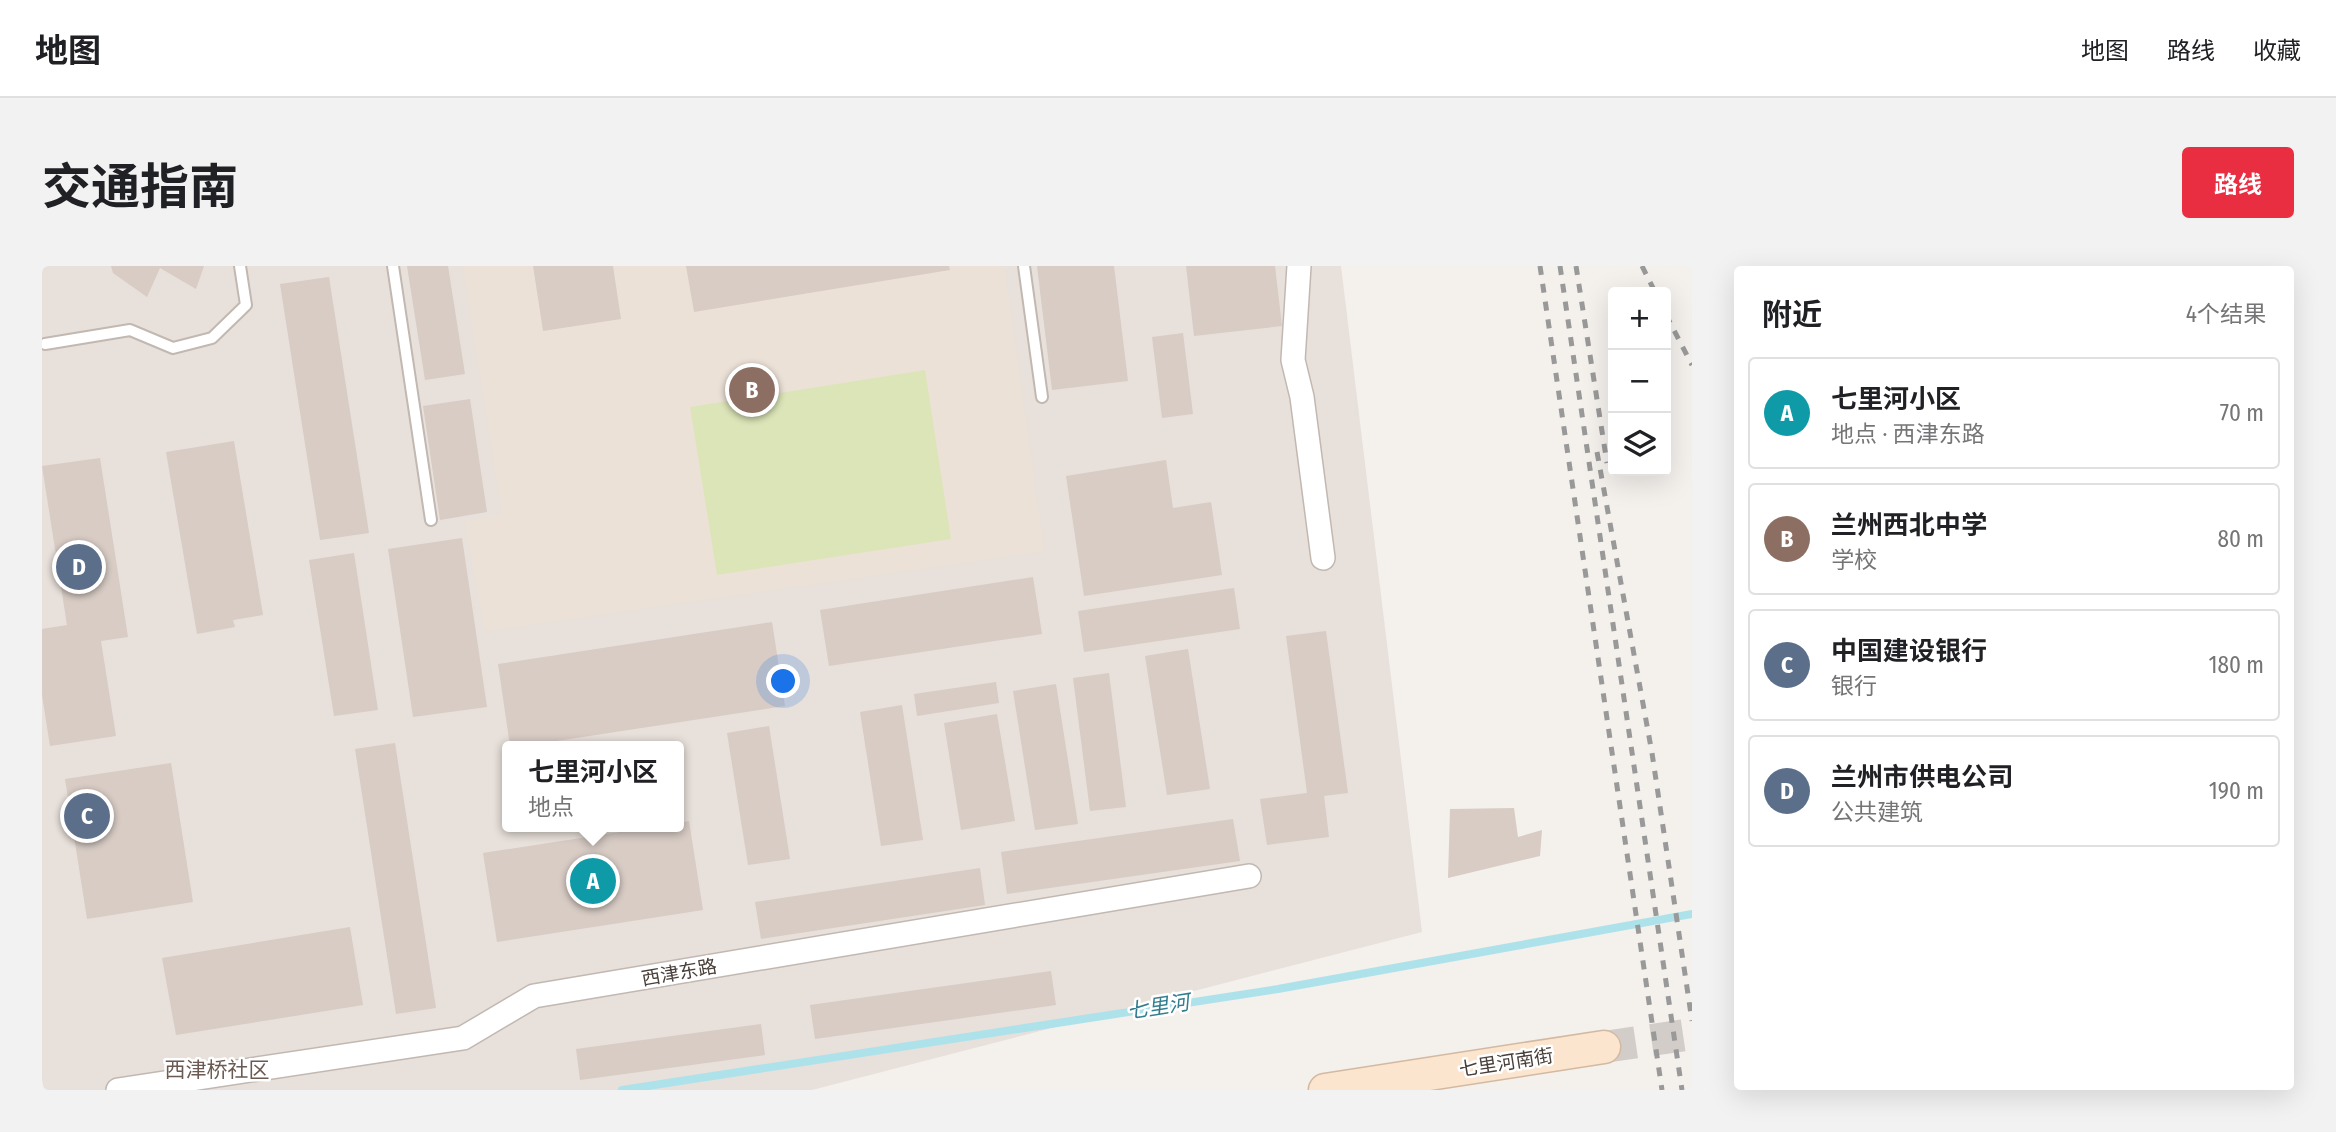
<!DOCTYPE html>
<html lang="zh">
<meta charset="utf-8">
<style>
:root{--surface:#fff;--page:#f2f2f2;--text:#202124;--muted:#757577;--line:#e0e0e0;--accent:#e92e41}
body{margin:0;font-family:"Fira Sans Condensed","Noto Sans SC",sans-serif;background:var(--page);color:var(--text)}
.controls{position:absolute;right:21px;top:21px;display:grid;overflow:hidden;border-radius:7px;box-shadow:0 7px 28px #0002}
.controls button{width:63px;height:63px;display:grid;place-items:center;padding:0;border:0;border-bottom:2px solid var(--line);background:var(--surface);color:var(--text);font:35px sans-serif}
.you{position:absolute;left:742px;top:416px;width:24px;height:24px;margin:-18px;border:5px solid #fff;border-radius:50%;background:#1a73e8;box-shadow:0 0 0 10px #1a73e833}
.badge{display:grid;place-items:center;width:46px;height:46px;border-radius:50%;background:var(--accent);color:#fff;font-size:23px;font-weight:700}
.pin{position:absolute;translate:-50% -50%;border:4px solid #fff;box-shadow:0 2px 7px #0006}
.popup{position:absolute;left:460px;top:475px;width:182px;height:91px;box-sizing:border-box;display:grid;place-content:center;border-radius:7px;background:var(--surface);filter:drop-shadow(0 2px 5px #0005);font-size:23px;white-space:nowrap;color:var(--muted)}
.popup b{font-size:26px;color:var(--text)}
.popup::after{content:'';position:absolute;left:50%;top:100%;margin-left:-14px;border:14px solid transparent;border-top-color:var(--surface)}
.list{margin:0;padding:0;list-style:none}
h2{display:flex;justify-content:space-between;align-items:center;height:91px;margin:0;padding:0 28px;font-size:30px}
h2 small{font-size:23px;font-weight:400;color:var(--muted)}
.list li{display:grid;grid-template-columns:46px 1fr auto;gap:21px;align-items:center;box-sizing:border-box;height:112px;margin:0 14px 14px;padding:0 14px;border:2px solid var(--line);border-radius:7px}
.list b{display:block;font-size:26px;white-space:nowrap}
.list p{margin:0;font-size:23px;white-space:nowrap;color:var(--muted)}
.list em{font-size:23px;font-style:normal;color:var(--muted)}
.icon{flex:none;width:38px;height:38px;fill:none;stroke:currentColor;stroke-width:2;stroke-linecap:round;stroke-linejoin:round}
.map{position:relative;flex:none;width:1650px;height:824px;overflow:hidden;border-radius:7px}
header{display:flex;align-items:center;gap:42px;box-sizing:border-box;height:98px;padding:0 35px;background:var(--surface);border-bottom:2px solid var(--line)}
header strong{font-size:33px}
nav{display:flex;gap:38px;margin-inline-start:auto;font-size:24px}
.intro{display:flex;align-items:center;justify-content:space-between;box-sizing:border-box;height:168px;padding:0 42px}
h1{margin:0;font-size:49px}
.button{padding:18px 32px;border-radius:7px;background:var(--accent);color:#fff;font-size:24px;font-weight:700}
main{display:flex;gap:42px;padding:0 42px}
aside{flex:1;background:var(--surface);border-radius:7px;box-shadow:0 7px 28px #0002}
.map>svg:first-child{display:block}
</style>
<header>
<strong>地图</strong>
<nav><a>地图</a><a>路线</a><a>收藏</a></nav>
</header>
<div class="intro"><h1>交通指南</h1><a class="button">路线</a></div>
<main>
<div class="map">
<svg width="1650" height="824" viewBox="0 0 1650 824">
<rect width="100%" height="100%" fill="#f4f0ec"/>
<!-- residential -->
<path fill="#e8e0da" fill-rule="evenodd" d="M0,0H1299L1380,666L770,824H2L0,813ZM465,480H637V561H465Z"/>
<!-- education -->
<path fill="#ece1d7" d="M421,0H962L1002,285L443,365L423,256L460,248Z"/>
<!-- green -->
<path fill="#dce5b8" d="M883,104L909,273L675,309L648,141Z"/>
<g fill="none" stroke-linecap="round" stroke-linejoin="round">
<!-- stream -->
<path stroke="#aee2eb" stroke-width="8" d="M580,824L1236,723L1650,648"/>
</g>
<!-- building -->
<path fill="#d8ccc5" d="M69,0H162L154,23L118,2L105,31L71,7Z
M365,0H406L423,108L383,114Z
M491,0H571L579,53L501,65Z
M644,0H907L908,4L652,46Z
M995,0H1072L1086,115L1010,124Z
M1144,0H1233L1240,60L1152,70Z
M287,11L327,267L278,274L238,18Z
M1141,67L1151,148L1120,152L1110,71Z
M428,133L445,246L398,254L381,140Z
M192,175L221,349L191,354L193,361L155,368L124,186Z
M58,192L86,371L59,375L74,470L8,480L0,429V363L25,359L0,200Z
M1124,194L1131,242L1169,236L1180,309L1042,330L1024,210Z
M420,272L445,441L371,451L346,283Z
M312,287L336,444L292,450L267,294Z
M991,311L1000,368L787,400L778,344Z
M1192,322L1198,363L1042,386L1036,345Z
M730,356L743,440L482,480H468L456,398Z
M1284,365L1306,527L1282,530L1287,571L1225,579L1218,533L1265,527L1244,370Z
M1146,383L1168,523L1125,529L1103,390Z
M1067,407L1084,541L1048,545L1031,412Z
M954,416L957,437L875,450L872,428Z
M1014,418L1036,558L993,564L971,425Z
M860,439L881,574L839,580L818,446Z
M955,448L973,555L919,564L902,457Z
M727,460L748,593L706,599L685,467Z
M353,477L394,742L354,748L313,483Z
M129,497L151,636L45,653L23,513Z
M1472,542L1476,571L1500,564L1498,590L1406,612L1408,543Z
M1191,553L1198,595L965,628L959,586Z
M647,555L661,644L455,676L441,587L610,561H637V557Z
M938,602L943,639L719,673L713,636Z
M308,661L321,739L134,769L120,692Z
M1009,705L1014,739L773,773L768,739Z
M719,758L723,789L538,814L534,783Z"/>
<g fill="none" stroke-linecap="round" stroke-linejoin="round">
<!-- secondary-tunnel -->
<path stroke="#d2cdc8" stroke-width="32" stroke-dasharray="32 16" stroke-linecap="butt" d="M1562,781L1650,768"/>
<!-- lane casing -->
<g stroke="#c2b8b2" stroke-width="14">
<path id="lane" d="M351,0L389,254
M982,0L1000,131
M3,78L88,64L131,82L170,72L204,39L198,0"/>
</g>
<!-- street casing -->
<g stroke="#c2b8b2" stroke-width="26">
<path id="street" d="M1257,0L1251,94L1260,131L1281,292
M76,824L421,772L492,730L1207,610"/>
</g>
<!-- secondary casing -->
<g stroke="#d3b9a1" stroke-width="35">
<path id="secondary" d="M1283,824L1562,781"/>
</g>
<!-- lane -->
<use href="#lane" stroke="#fff" stroke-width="10"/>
<!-- street -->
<use href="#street" stroke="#fff" stroke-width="23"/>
<!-- secondary -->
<use href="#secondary" stroke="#fbe5cf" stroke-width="32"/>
<!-- rail -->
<path stroke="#999" stroke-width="5" stroke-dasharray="9 9" stroke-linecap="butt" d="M1498,0L1620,824
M1518,0L1640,824
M1534,0L1565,197
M1600,0L1613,26
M1624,49L1650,99
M1555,186L1610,487L1650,755"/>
</g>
<g text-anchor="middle" stroke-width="5" stroke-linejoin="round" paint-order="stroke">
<!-- street labels -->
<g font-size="19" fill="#483f3a" stroke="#fff">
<text transform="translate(637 706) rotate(-10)" y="7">西津东路</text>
<text transform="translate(1464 796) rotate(-9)" y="7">七里河南街</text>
</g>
<!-- water labels -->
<g font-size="21" font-style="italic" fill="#327e8e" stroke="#fff">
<text transform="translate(1116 741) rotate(-9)" y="7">七里河</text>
</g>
<!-- neighbourhood labels -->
<g font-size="21" fill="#6a5a52" stroke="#fff">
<text x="175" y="811">西津桥社区</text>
</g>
</g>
</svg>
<div class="controls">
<button>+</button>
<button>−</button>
<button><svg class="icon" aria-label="layers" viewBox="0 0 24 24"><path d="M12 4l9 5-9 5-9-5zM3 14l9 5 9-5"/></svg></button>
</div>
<div class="you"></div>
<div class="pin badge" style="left:551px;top:615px;background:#0f9aa8">A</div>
<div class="popup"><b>七里河小区</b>地点</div>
<div class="pin badge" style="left:710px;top:124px;background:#8d6e63">B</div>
<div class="pin badge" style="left:45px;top:550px;background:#5c6f8a">C</div>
<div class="pin badge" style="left:37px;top:301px;background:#5c6f8a">D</div>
</div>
<aside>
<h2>附近<small>4个结果</small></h2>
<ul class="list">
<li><span class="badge" style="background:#0f9aa8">A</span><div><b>七里河小区</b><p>地点 · 西津东路</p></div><em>70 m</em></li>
<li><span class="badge" style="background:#8d6e63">B</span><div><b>兰州西北中学</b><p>学校</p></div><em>80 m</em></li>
<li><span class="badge" style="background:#5c6f8a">C</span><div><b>中国建设银行</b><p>银行</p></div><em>180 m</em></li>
<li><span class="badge" style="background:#5c6f8a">D</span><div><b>兰州市供电公司</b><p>公共建筑</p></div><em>190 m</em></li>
</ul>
</aside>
</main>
